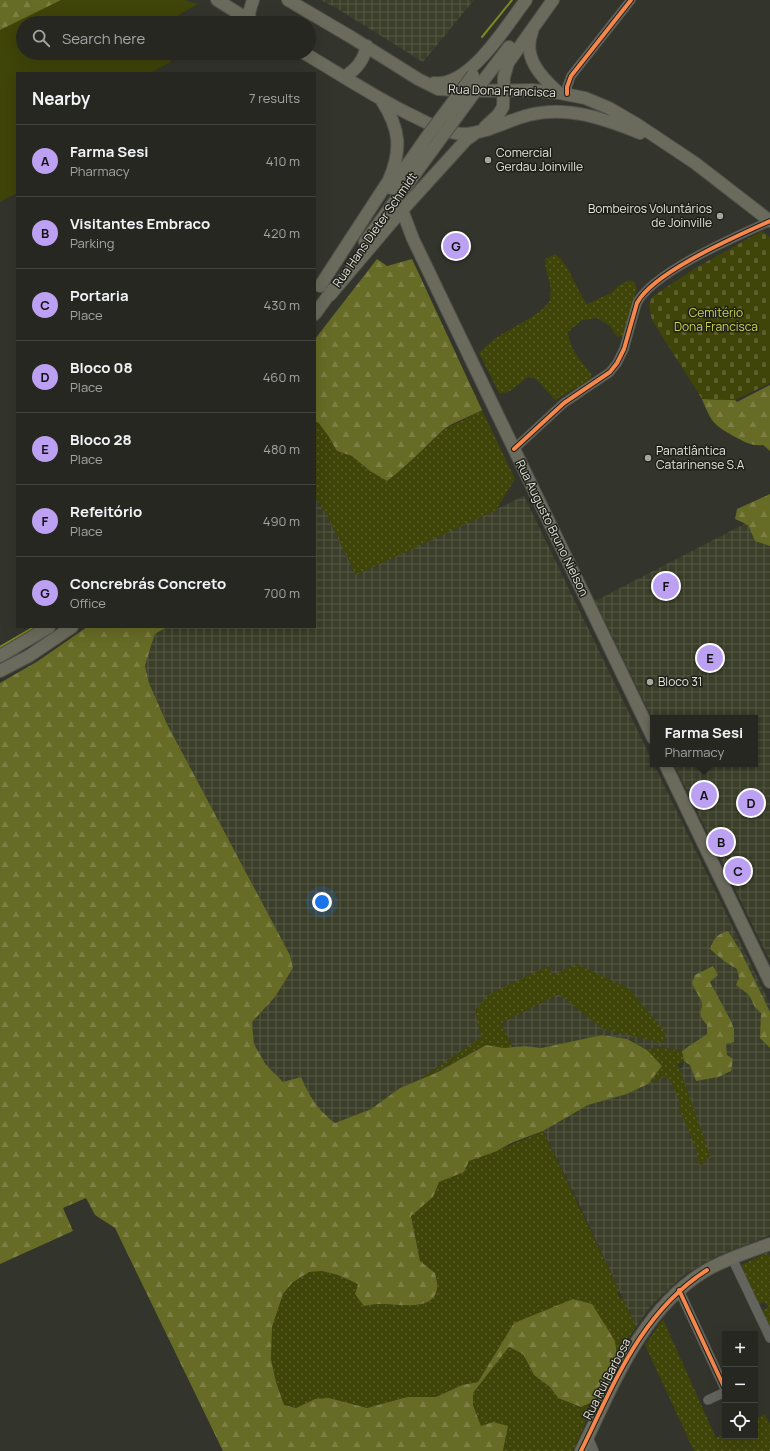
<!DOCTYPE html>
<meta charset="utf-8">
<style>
:root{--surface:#262721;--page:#32332e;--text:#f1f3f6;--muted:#a4a5a5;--line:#42443f;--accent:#bca0f2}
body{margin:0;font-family:Manrope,sans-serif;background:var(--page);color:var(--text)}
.controls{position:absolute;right:12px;bottom:12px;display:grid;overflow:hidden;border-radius:0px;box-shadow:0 4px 16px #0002}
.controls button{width:36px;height:36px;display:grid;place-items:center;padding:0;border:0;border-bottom:1px solid var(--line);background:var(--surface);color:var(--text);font:20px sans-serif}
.you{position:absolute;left:322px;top:902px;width:14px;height:14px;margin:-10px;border:3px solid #fff;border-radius:50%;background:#1a73e8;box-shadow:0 0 0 6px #1a73e833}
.badge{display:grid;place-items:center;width:26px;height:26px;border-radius:50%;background:var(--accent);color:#111;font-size:13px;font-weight:700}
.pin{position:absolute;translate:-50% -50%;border:2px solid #fff;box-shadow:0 1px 4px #0006}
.popup{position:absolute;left:650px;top:715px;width:108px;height:52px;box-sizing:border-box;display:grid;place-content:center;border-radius:0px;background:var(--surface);filter:drop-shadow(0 1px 3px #0005);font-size:13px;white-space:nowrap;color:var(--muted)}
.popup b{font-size:15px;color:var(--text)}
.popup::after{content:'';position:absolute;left:50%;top:100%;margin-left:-8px;border:8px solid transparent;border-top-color:var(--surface)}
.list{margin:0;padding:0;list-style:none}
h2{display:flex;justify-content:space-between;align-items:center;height:52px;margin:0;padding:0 16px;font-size:17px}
h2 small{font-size:13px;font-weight:400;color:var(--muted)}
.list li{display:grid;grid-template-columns:26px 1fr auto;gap:12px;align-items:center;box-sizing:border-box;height:72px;padding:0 16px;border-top:1px solid var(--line)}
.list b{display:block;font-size:15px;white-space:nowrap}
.list p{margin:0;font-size:13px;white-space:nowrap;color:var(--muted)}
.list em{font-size:13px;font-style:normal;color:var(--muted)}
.icon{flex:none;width:22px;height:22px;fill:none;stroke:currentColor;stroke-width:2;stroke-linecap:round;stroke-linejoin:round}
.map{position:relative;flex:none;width:770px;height:1451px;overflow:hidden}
.search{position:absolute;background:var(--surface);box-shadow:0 4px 16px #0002;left:16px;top:16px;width:300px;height:44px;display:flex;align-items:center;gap:10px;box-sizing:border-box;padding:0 14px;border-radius:22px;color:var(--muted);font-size:15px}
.panel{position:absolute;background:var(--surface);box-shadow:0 4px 16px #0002;left:16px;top:72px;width:300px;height:556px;border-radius:0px}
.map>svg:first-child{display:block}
</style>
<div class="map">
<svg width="770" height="1451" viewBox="0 0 770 1451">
<defs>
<pattern id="industrial-grid" width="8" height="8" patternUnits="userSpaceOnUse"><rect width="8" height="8" fill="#3b3e29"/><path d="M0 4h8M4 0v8" fill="none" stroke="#575a47"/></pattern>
<pattern id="grass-dots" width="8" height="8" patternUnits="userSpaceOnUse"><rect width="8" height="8" fill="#3f4409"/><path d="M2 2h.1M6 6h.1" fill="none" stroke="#5b5f2c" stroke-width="1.8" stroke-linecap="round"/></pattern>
<pattern id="forest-firs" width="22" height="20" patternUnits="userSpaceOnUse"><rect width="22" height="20" fill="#666b25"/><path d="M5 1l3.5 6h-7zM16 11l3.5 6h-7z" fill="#7c8044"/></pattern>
<pattern id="cemetery-stones" width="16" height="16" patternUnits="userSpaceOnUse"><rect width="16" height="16" fill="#3f4409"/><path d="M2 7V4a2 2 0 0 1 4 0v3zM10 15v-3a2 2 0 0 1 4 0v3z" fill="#5b5f2c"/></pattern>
</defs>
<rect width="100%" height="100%" fill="#33342c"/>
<!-- industrial -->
<path fill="url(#industrial-grid)" d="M320,0H474L423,62L333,6Z
M524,496L770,1004V1235L715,1257L684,1275L651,1306L636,1327L580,1206L543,1131L588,1105L627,1094L683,1067L684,1061L682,1051L659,1047L647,1050L627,1039L602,1035L541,1048L525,1046L504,1048L486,1045L438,1072L400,1088L371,1109L335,1123L323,1114L311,1099L301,1077L283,1083L266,1065L254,1044L252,1022L275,997L293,968L290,955L167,724L149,683L145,666L155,634L167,627H315V498L326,513L486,514Z
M758,517L770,542V961L674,764H755V718H653V720L595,601Z"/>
<!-- grass -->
<path fill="url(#grass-dots)" d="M555,254C567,260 577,291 587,304L611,293L619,285L630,280L635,283L637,289L623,336L617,337L610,326L597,318L582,320L568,332C570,350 581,361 592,375L590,380L555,400L536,379L528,377C519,383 510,395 499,393L479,353C483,349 488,344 493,340C504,331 548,312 550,299C553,281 545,276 545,259Z
M482,410L515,479L496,510L356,575L326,513L315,498V422L318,421L329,437L337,451L352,456L370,471L401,470L443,430Z
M577,964L628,988L666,1033L663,1043L603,1029L559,994L501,1023L513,1047L504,1048L486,1045L424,1078L423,1077L481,1037L475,1010L488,995L548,966L553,975Z
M659,1047L682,1051L684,1061L678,1064L711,1158H707L701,1166L697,1159V1151L679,1108L681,1104L672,1084L666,1076L648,1084L662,1066L647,1050Z
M543,1131L620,1292L617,1293L620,1299L623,1298L635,1324L636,1327L617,1355L615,1341L603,1324L514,1323L478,1382L462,1385L436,1397H407L367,1408L315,1399L296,1408L284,1405L276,1382L271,1359L272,1327L283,1294L292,1283L309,1272L322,1271L338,1275L358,1284L364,1306C369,1305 374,1304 379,1304C396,1303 433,1313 437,1289C438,1284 436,1278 435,1273L420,1261L411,1215L433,1197L438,1182L464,1172L469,1161C494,1151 519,1142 543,1131Z
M768,1252L770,1257V1328L762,1311L768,1307L765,1302L759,1304L741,1265Z
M663,1319L716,1438L725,1434V1436H755V1419L765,1414L770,1424V1451H694L645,1345Z
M509,1347L523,1354L534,1375L550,1387L558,1398L581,1407L595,1401L573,1451H503L506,1440L493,1422L481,1426L473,1405V1393Z"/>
<!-- forest -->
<path fill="url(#forest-firs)" d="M0,0H69L0,31Z
M377,259L387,266L412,259L482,410C471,416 451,423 443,430C425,447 407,466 387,481L370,471L352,456L337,451L329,437L318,422H315V339Z
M770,385V451L763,445C752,446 747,443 737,438C714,425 712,424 702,399L735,400L737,402Z
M770,494V546L755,541L748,525L735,519L737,509Z
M87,627H167L155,634L151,646L145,666L149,683L167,724L290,955L293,968L275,997L252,1022L254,1044L266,1065L283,1082L301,1077C310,1097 317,1109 335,1123L371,1109L400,1088L438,1072L486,1045L504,1048L525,1046L541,1048L602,1035L627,1039L647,1050L662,1066L648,1084L627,1094L588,1105L543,1131L511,1143L497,1151L469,1161L464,1172L439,1182L433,1197L411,1216L420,1261L435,1273C436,1278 438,1284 437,1289C433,1313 396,1303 379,1304C374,1304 369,1305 364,1306L355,1294L358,1284L338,1275L322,1271L309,1272L292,1283L283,1294L272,1327L271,1359L276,1382L284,1405L296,1408L315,1399L329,1398L367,1408L407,1397H436L462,1385L478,1382L514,1323L573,1299L592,1304L615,1341L617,1355L608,1370L603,1387L595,1401L581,1407L558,1398L550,1387L534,1375L523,1354L509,1347L473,1393V1405L481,1426L493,1422L508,1426L503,1451H223L115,1228L95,1215L86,1198L63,1208L73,1231L0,1264V683L38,661Z
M728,931L741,952L770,1012V1048L760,1038L761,1013L755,1007L749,995L736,985L739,978L737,969L724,961L710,949C714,938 717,934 728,931Z
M713,966L718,975L710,982L730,1019L734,1029V1042L726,1044L727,1055L733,1059L731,1071L718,1077L696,1081L690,1065L684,1061L682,1051L707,1034V1025C694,1011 705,1011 701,1000C698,994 694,989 692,983L695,975Z"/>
<!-- cemetery -->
<path fill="url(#cemetery-stones)" d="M762,231L770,237V383L735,400L702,399L652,320L649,306L652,297L697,267Z"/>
<!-- pitch -->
<path fill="#3f4409" d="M61,0H184L198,4L165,23H23V53H166L171,62L150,73H17V193L0,202V30Z"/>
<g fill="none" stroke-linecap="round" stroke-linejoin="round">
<!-- stream -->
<path stroke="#7f8721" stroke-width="2" d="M482,37L512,0
M0,647L34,627"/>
<!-- minor casing -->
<g stroke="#4f5049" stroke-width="10">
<path id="minor" d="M567,94V87L571,76L631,0
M514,449L564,403L610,372L617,363L624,349L637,303C653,272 737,236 770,221
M732,1258L770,1338
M679,1290L725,1389
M708,1400L725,1392
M588,1437L594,1451"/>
</g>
<!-- major casing -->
<g stroke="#4f5049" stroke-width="14">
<path id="major" d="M217,0L254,23
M288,0L351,37L418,79L438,89L470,91L532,90L559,93L585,98L609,108L638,125L695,163L770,221
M250,21L249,13L253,0
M532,32C522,57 541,77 559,93
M304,53C340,74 374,97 411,115C428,123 446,134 465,134C487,133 508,120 529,115C567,105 605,119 640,133
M344,77C357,69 363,61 367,46
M483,81L509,47
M434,83C470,87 506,26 526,0
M485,127L498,115L503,107L504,77L508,63L553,0
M391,188L426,138
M402,210L413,239L653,738
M365,242L436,145
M320,286L389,180C402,149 400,129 382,101
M330,295L396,217L466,140L477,132
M315,314L333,289
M0,656L49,627
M0,671L29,656L72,627
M665,764L770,982
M581,1451C613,1386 640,1311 705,1271C725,1259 748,1252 770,1244"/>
</g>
<!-- minor -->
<use href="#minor" stroke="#63645e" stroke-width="9"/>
<!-- major -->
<use href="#major" stroke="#6a6b5c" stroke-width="12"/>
<!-- major-bridge casing -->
<g stroke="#4f5049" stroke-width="14" stroke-linecap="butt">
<path id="major-bridge" d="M426,138L473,75
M436,145L483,81"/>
</g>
<!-- major-bridge -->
<use href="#major-bridge" stroke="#6a6b5c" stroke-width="12"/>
<!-- cycleway casing -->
<g stroke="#1e1f18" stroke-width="6">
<path id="cycleway" d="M567,94V87L571,76L631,0
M514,449L564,403L610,372L617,363L624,349L637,303C653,272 737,236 770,221
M679,1290L725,1389
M581,1451C614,1384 641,1312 707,1270"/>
</g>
<!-- cycleway -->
<use href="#cycleway" stroke="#f5874c" stroke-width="4"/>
</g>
<!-- markers -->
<g fill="#a6a79e" stroke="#1e1f18" stroke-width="1.5">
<circle cx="488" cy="160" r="4"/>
<circle cx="720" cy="216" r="4"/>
<circle cx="648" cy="458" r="4"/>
<circle cx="650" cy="682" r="4"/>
</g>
<g text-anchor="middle" stroke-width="3" stroke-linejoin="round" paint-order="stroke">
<!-- street labels -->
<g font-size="12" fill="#e4e5dc" stroke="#1e1f18">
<text transform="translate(502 91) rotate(2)" y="4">Rua Dona Francisca</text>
<text transform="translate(375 230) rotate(-55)" y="4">Rua Hans Dieter Schmidt</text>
<text transform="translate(552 528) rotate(64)" y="4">Rua Augusto Bruno Nielson</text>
<text transform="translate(607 1379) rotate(-63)" y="4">Rua Rui Barbosa</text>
</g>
<!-- poi labels -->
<g font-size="12" fill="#e4e5dc" stroke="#1e1f18" text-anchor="start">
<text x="496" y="157">Comercial<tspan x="496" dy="14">Gerdau Joinville</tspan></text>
<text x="712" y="213" text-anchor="end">Bombeiros Voluntários<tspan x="712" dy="14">de Joinville</tspan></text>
<text x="656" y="455">Panatlântica<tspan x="656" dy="14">Catarinense S.A</tspan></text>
<text x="658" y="686">Bloco 31</text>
</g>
<!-- park labels -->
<g font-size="12" fill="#ccd74f" stroke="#1e1f18">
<text x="716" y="317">Cemitério<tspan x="716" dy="14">Dona Francisca</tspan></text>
</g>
</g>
</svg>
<div class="controls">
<button>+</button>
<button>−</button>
<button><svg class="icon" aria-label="locate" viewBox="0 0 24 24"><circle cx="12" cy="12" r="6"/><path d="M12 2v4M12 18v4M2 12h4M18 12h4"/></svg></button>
</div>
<div class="you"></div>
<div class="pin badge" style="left:704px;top:795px">A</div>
<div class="popup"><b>Farma Sesi</b>Pharmacy</div>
<div class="pin badge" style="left:721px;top:842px">B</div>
<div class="pin badge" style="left:738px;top:871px">C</div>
<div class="pin badge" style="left:751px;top:803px">D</div>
<div class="pin badge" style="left:710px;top:658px">E</div>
<div class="pin badge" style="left:666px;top:586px">F</div>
<div class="pin badge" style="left:456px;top:246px">G</div>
<div class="search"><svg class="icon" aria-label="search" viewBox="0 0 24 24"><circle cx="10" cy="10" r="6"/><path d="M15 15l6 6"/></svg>Search here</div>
<section class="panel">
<h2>Nearby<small>7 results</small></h2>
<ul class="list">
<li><span class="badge">A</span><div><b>Farma Sesi</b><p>Pharmacy</p></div><em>410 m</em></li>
<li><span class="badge">B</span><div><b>Visitantes Embraco</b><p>Parking</p></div><em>420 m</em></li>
<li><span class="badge">C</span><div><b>Portaria</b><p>Place</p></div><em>430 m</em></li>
<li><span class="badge">D</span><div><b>Bloco 08</b><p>Place</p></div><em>460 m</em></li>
<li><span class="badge">E</span><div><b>Bloco 28</b><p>Place</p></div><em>480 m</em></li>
<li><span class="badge">F</span><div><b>Refeitório</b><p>Place</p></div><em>490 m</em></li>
<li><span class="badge">G</span><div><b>Concrebrás Concreto</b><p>Office</p></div><em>700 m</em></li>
</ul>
</section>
</div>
